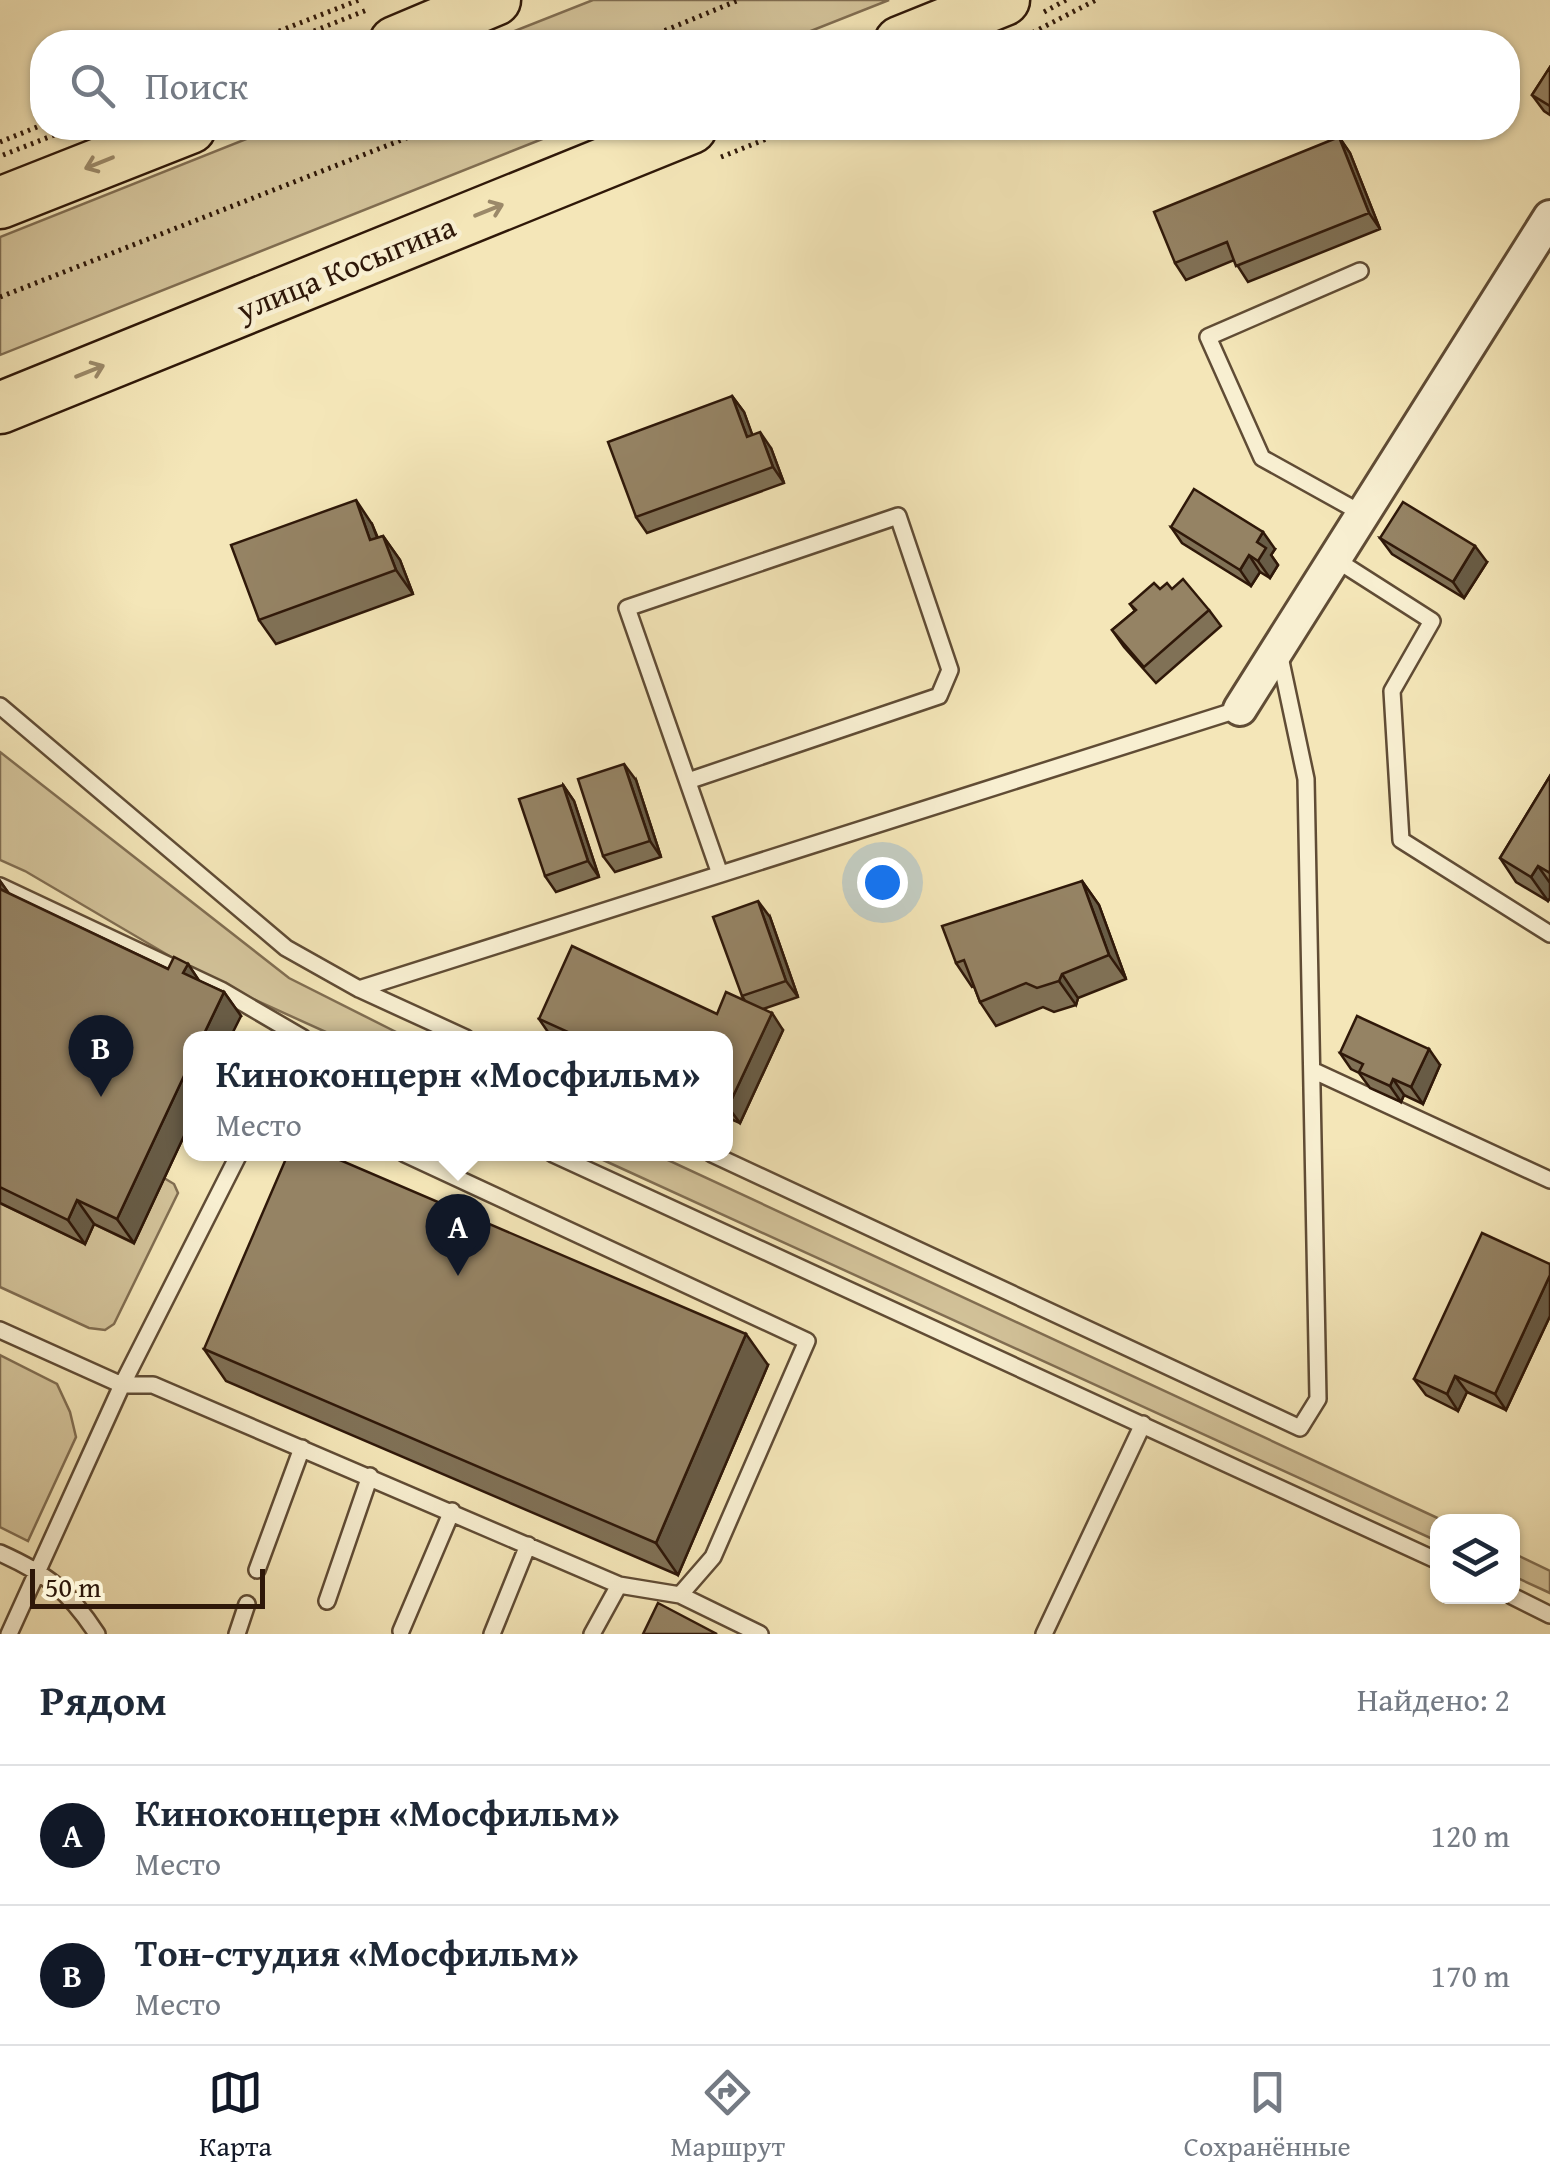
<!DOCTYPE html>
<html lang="ru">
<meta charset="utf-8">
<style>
:root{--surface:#fff;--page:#f6f6f7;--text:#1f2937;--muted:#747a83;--line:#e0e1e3;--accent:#111827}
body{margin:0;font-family:"Gentium Book Plus",serif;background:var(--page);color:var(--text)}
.controls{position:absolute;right:30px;bottom:30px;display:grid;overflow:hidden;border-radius:20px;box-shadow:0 2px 8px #0004}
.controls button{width:90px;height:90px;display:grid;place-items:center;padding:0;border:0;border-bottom:2px solid var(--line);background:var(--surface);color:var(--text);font:50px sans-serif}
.scale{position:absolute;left:30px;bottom:25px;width:235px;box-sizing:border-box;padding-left:10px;border:5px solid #2f1809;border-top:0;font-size:28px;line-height:35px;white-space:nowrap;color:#2f1809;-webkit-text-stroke:8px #f8efd1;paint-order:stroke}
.you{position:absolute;left:882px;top:882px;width:35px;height:35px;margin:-25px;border:8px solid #fff;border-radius:50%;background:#1a73e8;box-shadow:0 0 0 15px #1a73e833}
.badge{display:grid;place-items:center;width:65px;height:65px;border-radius:50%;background:var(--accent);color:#fff;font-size:32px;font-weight:700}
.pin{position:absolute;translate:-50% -82px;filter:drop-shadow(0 2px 5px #0008)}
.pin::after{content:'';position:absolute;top:52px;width:35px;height:30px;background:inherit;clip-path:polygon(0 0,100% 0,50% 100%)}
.popup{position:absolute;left:183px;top:1031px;width:550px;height:130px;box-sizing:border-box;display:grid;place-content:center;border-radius:20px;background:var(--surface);filter:drop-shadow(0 2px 8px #0005);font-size:32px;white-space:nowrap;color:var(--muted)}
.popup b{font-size:38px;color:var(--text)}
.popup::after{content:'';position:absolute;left:50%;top:100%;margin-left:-20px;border:20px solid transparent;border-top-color:var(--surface)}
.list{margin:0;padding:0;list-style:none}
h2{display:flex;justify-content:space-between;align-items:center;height:130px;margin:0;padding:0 40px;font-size:42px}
h2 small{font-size:32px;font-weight:400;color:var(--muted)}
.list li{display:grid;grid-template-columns:65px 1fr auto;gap:30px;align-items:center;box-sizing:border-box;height:140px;padding:0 40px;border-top:2px solid var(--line)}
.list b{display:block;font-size:38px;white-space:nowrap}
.list p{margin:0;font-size:32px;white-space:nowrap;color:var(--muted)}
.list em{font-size:32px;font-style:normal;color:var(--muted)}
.icon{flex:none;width:55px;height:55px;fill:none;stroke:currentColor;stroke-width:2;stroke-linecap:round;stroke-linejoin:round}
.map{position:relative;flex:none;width:1550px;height:1634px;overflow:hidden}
.search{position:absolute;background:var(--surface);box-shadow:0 2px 8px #0004;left:30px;right:30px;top:30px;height:110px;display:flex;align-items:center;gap:25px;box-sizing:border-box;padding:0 35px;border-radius:40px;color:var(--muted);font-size:38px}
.sheet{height:410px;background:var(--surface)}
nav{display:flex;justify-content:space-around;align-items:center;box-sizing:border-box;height:140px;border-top:2px solid var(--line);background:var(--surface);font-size:28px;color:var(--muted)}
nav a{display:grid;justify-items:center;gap:5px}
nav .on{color:var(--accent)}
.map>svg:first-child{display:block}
</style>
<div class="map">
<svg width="1550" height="1634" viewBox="0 0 1550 1634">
<rect width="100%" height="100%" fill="#f4e6b8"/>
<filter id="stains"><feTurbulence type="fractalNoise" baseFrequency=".002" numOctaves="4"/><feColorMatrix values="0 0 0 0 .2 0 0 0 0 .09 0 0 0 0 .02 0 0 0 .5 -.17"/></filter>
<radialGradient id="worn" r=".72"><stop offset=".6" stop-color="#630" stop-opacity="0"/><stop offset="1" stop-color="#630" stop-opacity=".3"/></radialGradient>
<!-- green -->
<path fill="#d3c39a" stroke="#816e52" stroke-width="2.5" d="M593,0H889L783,42H487Z
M274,128H570L0,355V237Z
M0,752L289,978L408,1038H339L207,978L25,871L0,860Z
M590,1154H655L1444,1521L1438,1522L1437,1541Z
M164,1178L174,1184L178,1193L114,1324L105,1330L89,1328L0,1287V1203L84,1243L94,1224L133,1243Z
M0,1355L57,1384L70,1412L76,1437L28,1541L0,1527Z
M1513,1553L1550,1571V1593L1513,1576Z"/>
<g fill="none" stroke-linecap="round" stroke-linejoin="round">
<!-- lane casing -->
<g stroke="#604c35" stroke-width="20">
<path id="lane" d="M1360,271L1208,337L1262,458L1363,514
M1335,559L1432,621L1392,691L1401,840L1550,934
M0,706L286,948L359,989L466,1038
M688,781L939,696L950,670L898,516L627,608L720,874
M0,886L221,990L303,1038
M359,989L1240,709
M1312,1070L1550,1180
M553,1154L1438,1561
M712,1154L1300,1428L1318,1399L1306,779L1279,652
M0,1330L122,1385H153L619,1585L680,1595L713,1557L807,1341L405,1154
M0,1553C47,1574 69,1591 97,1634
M257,1570L302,1448
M680,1595L760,1634
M1512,1596L1550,1615
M327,1601L370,1476
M401,1631L452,1511
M9,1634L122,1385L239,1154
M237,1634L247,1604
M492,1634L528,1545
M592,1634L619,1585
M1044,1634L1143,1424"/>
</g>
<!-- street casing -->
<g stroke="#604c35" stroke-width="38">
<path id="street" d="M1240,709L1550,217"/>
</g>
<!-- primary casing -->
<g stroke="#2f1809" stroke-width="55">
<path id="primary" d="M395,42L495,0
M900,42L1004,0
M0,203L190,128
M0,408L691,128"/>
</g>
<!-- path -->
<path stroke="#2f1809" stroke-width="5" stroke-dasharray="2.5 5" stroke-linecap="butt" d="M1044,12L1066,0
M1026,36L1096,0
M251,42L359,0
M286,42L367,10
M637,42L739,0
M731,137L755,128
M0,142L42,125
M3,155L72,128
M721,157L794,128
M0,297L432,128"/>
<!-- lane -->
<use href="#lane" stroke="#f8efd1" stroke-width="15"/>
<!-- street -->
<use href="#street" stroke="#f8efd1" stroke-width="32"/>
<!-- primary -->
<use href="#primary" stroke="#f4e6b8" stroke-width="50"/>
</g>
<!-- wall -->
<path fill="#807156" stroke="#2f1809" stroke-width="2.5" d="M1550,67V115L1544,111L1532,95Z
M1339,137L1350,153L1380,229L1248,282L1234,260L1186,280L1175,263Z
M732,396L744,412L752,435L771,448L784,483L647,533L636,517Z
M372,524L378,538L383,536L400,560L413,594L276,644L259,620Z
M1171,527L1275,549L1271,555L1278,565L1270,578L1260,572L1251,586L1182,543Z
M1380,538L1487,562L1464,598L1392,554Z
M1160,589H1172L1209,610L1221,626L1156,683L1124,647L1112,630L1135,611L1130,604Z
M1550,776V898L1548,901L1516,882L1500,858Z
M636,780L661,857L615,872L603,856Z
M563,785L574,801L599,877L556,892L545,876Z
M0,881L9,894L168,969L188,964L199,981L224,992L241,1016L190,1038V1123L134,1243L94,1224L85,1244L0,1203Z
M1082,881L1099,905L1126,979L1078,998L1076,1005L1054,1012L1043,1007L996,1026L980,1002L974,986L972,987L956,963Z
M770,917L798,997L763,1009L783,1030L740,1123L726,1117V1038H557L550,1035L539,1019L717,1014L745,1001L742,996Z
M1340,1053L1440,1065L1423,1104L1404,1095L1401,1102L1370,1088L1359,1073L1351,1069Z
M1550,1264V1316L1506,1410L1467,1392L1458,1411L1426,1395L1414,1379Z
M204,1349L768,1365L678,1575L226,1381Z"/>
<!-- shaded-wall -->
<path fill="#685c46" stroke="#2f1809" stroke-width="2.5" d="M1339,137L1350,153L1380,229L1369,213Z
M732,396L744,412L759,453L747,437Z
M760,432L771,448L784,483L773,467Z
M356,500L372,524L387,564L370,540Z
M1263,532L1275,549L1271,555L1278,565L1270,578L1258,561L1257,542Z
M383,536L400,560L413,594L396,570Z
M1475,546L1487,562L1464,598L1453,582Z
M1249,555L1260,572L1251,586L1240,570Z
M624,764L636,780L661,857L650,841Z
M563,785L574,801L599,877L588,861Z
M1538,866L1550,883V898L1548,901L1531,877Z
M0,881L13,899L0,898Z
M1082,881L1099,905L1126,979L1109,955Z
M758,901L770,917L798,997L786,981Z
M188,964L204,988L183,973Z
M1062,974L1078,998L1076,1005L1059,981Z
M224,992L241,1016L230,1038H202Z
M772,1013L783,1030L740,1123L728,1107Z
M1429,1049L1440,1065L1423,1104L1411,1087Z
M190,1063V1123L134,1243L117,1219Z
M1393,1079L1404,1095L1401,1102L1390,1086Z
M77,1200L94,1224L85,1244L68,1220Z
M1550,1275V1316L1506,1410L1495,1394Z
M746,1334L768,1365L678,1575L656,1543Z
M1455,1376L1467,1392L1458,1411L1447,1394Z"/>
<!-- building -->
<path fill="#958364" stroke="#2f1809" stroke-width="2.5" d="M1550,67V106L1532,95Z
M1339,137L1369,213L1236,266L1227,242L1175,263L1154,212Z
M732,396L747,437L760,432L773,467L636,517L608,442Z
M1194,489L1263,532L1257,542L1266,548L1258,561L1249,555L1240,570L1171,527Z
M356,500L370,540L383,536L396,570L259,620L231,545Z
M1403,502L1475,546L1453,582L1380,538Z
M1183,579L1209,610L1144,667L1112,630L1136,610L1130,604L1154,583L1160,589L1167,583L1172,589Z
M624,764L650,841L603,856L578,779Z
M1550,776V873L1538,866L1531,877L1500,858Z
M563,785L588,861L545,876L519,799Z
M1082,881L1109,955L1062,974L1059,981L1037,988L1026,983L980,1002L964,960L956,963L942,926Z
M0,889L168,969L174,957L188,964L183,973L224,992L202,1038H190V1063L117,1219L77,1200L68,1220L0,1187Z
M758,901L786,981L742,996L713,917Z
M572,946L717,1014L726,992L772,1013L728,1107L726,1106V1038H581L539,1019Z
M1357,1016L1429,1049L1411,1087L1393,1079L1390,1086L1359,1072L1363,1064L1340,1053Z
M288,1154H326L746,1334L656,1543L204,1349Z
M1482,1233L1550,1264V1275L1495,1394L1455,1376L1447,1394L1414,1379Z
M658,1603L717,1634H643Z"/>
<!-- one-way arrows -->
<defs><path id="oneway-shaft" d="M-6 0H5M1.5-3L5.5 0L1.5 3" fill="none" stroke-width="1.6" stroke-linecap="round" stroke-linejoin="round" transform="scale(2.5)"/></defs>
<g stroke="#9b8969">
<use href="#oneway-shaft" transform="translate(99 163) rotate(158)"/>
<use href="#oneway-shaft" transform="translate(489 210) rotate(-22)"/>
<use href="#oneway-shaft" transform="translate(90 371) rotate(-22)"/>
</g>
<g text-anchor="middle" stroke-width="9" stroke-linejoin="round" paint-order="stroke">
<!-- street labels -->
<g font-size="32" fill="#2f1809" stroke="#f8efd1">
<text transform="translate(346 268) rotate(-22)" y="11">улица Косыгина</text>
</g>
</g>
<rect width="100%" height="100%" filter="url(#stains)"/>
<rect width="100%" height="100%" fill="url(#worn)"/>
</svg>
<div class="controls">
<button><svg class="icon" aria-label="layers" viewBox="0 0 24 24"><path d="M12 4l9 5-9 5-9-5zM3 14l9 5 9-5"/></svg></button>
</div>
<div class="scale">50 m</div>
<div class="you"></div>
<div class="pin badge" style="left:458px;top:1276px">A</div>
<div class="popup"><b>Киноконцерн «Мосфильм»</b>Место</div>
<div class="pin badge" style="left:101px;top:1097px">B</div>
<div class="search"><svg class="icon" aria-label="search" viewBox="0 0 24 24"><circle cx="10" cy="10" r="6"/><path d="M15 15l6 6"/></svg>Поиск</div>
</div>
<section class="sheet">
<h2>Рядом<small>Найдено: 2</small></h2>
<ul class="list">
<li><span class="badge">A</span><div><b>Киноконцерн «Мосфильм»</b><p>Место</p></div><em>120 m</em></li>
<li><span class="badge">B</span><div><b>Тон-студия «Мосфильм»</b><p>Место</p></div><em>170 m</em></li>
</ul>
</section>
<nav>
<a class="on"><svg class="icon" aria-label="map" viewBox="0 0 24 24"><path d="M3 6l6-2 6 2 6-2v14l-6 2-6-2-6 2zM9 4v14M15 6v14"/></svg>Карта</a>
<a><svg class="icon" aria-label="directions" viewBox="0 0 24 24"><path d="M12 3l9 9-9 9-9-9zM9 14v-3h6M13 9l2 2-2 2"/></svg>Маршрут</a>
<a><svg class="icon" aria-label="saved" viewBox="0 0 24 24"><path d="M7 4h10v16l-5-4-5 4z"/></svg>Сохранённые</a>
</nav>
